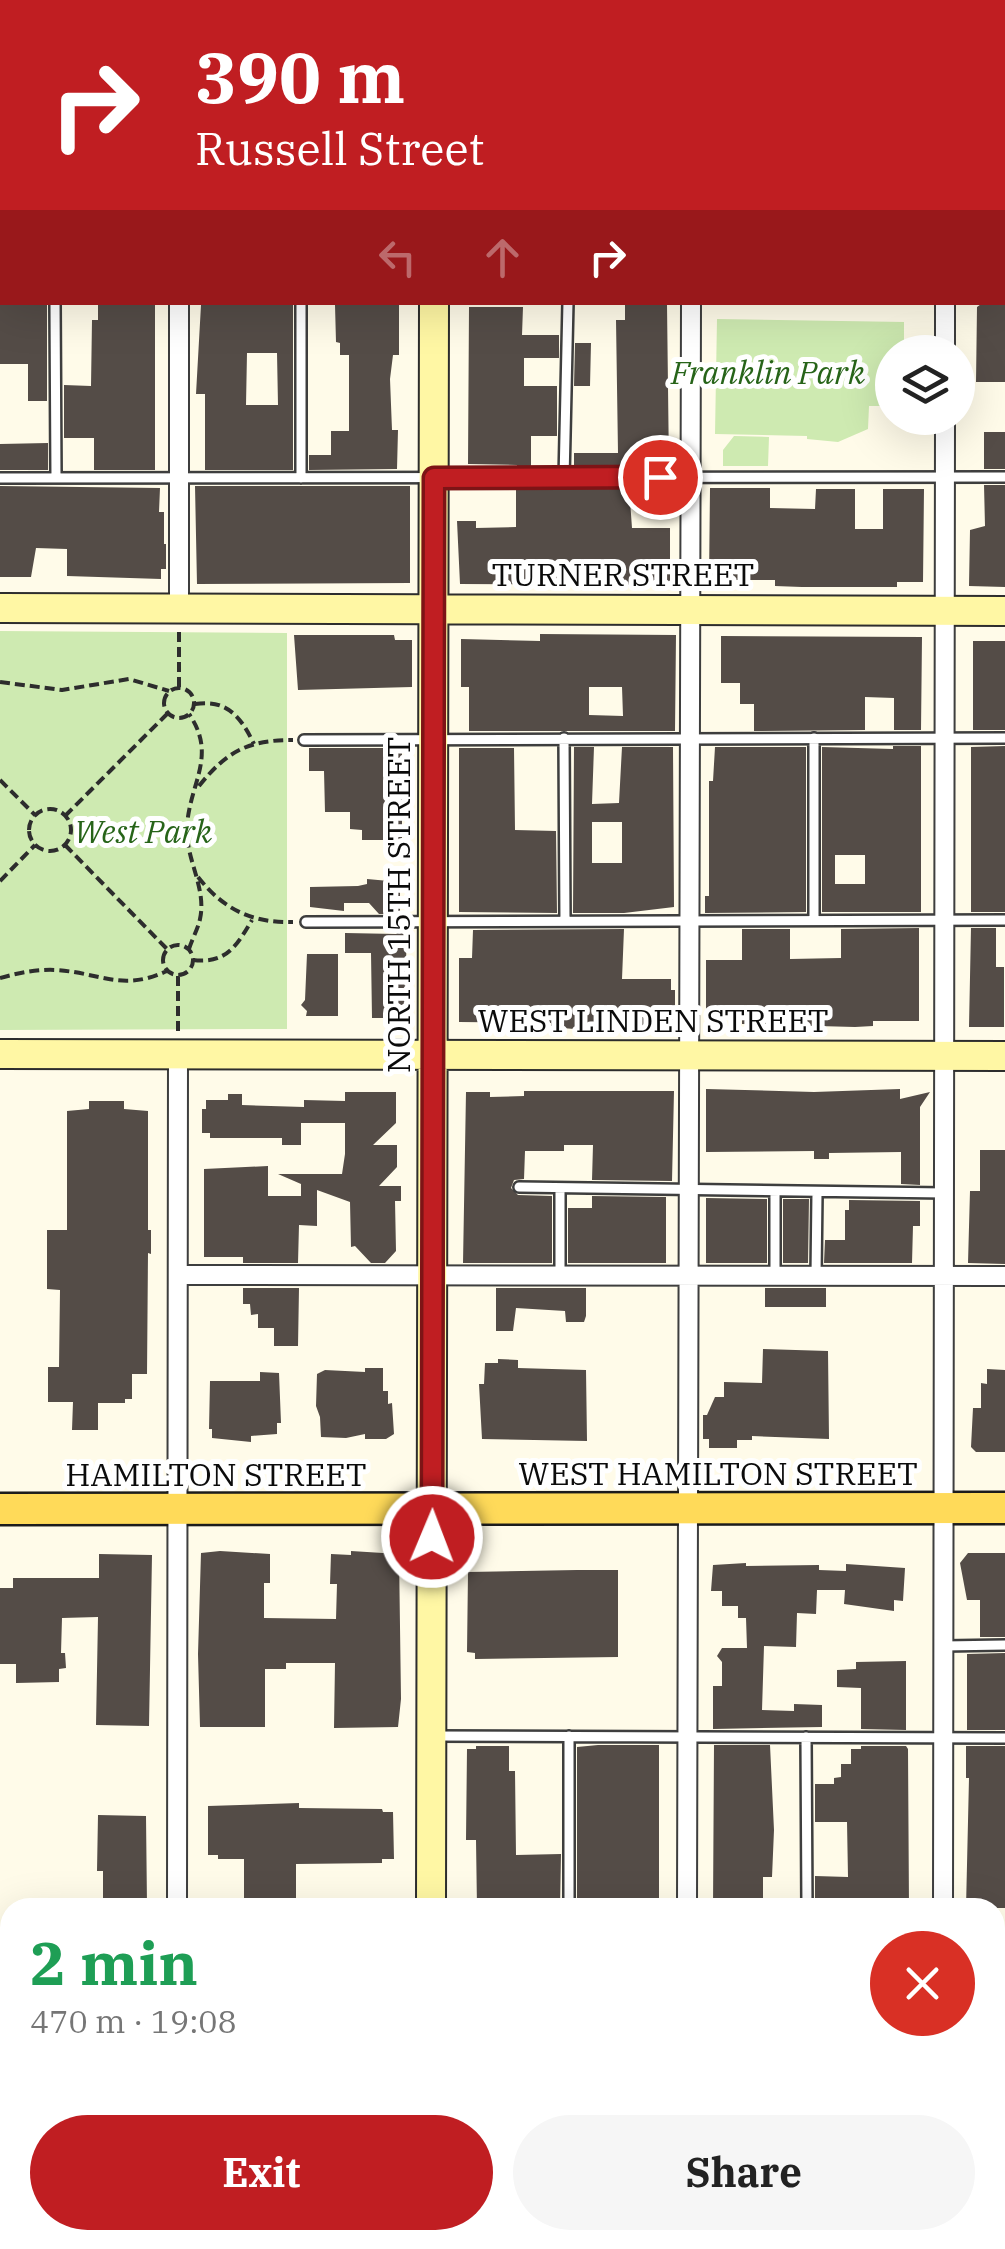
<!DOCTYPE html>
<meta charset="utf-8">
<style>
:root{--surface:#fff;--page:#f6f6f6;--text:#222;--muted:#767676;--accent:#c01e22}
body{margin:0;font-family:"IBM Plex Serif",serif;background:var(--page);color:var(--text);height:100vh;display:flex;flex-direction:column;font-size:38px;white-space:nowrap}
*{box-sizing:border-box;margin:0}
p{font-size:32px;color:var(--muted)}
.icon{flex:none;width:55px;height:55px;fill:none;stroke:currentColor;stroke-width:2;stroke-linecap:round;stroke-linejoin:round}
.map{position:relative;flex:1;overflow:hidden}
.drawer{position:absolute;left:0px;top:1898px;width:1005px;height:352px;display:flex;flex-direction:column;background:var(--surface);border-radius:30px 30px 0 0;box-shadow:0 10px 40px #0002}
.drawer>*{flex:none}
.guide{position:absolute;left:0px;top:0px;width:1005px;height:305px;box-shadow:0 10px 40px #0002;background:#c01e22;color:#fff;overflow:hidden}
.controls{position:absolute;left:875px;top:335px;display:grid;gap:20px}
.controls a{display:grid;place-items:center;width:100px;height:100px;border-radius:50%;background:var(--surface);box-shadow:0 10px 40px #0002;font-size:50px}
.pin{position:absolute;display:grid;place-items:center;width:85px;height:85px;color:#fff;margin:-42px;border:5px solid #fff;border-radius:50%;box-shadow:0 2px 10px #0007}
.me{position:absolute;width:110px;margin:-55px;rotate:1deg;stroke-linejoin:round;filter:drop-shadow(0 0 8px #0008)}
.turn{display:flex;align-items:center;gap:35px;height:210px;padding:0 30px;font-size:45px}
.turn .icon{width:130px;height:130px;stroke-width:2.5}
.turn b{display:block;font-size:70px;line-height:85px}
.lanes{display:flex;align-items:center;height:95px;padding:0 30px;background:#0003;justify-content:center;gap:50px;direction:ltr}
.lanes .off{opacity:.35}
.round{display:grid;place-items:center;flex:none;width:105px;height:105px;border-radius:52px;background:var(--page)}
.overview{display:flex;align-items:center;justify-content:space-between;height:170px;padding:0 30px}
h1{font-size:60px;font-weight:800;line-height:75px;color:#1e9e55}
.cta{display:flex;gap:20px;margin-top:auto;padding:20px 30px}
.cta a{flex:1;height:115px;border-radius:60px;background:var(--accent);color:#fff;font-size:40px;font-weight:800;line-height:115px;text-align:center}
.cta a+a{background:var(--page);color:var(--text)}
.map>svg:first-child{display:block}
</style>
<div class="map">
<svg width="1005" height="2249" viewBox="0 0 1005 2249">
<rect width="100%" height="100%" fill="#fffbe9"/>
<path fill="#ceeab1" d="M717,319L904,322V352H892V406H869L868,429L838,442L807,439V436L715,434Z
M734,436L769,437L768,466H723V450Z
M0,631L287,633V1029L0,1030Z"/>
<path fill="#544c47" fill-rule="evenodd" d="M0,302H47V401H28V364H0Z
M98,302H155V470H94V438H64V385L91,386L92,320H98Z
M984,302L1005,305V382H976L977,307Z
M638,303L667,305L669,469H574V453H618L616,320H625V305Z
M201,305H293V470H205V394H196ZM247,353H277L278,405H246Z
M335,305H399V355H393L390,379L392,430H398L397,469L309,470V455H331V431H349V355H340V343L336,342Z
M469,307H523L522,335H559V358H524V386H557V436H531V469H517V465L468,464Z
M575,343H591L590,386H574Z
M984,432H1005V469H984Z
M48,443V470H0V444Z
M984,485H1005V587L969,586L970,530L985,526Z
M0,486L160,488L159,512H164V544H166V569H161V579L67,576V549L36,548L31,577H0Z
M195,486H410V583L197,584Z
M516,486H629L632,528H670V585L460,584L457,521H476V528L516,527Z
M710,488H770V508L815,509L816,489H855V529H883V489H924L923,582H897V587H802L775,586V580H709Z
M540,634L676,635L675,731H469V687H461V639L540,641ZM589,687H622L623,716L589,715Z
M294,635H394L395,640H412V687L298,690Z
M721,636L922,637L921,730H894V698L865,697V730L754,731V704H740V683H721Z
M973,641H1005V730H973Z
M893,746H921V912H822V747L893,749ZM835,855H865V884H835Z
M1005,746V912H971V747Z
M574,747H594L592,804L619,803L622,747H673L674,907L624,913H573ZM592,822H622V863H592Z
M715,747H806V912L705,913V896H709V781H713Z
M309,748H402V840H362V830L350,829V812H325L324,771H309Z
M459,748H514L515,830L556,831L557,913L459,912Z
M367,879L400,882V914H379L369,903H344V911L310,907V887L358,886L367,884Z
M919,928V1021H873V1026L855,1027L742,1024V1014L706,1013V960H742V929H790V959L841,958V929Z
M971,928H996V967H1004V1027H969Z
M624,929L622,979H671V990H675V1029H574L551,1027V1023L459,1022V958H472L473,930Z
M394,930L406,934L407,1018H372L371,953H345V933L397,934Z
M307,954H338V1016H306L307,1011L301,1005L305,1000Z
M706,1089L814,1092L900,1089V1099L930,1092L920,1107V1185L901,1184V1152L829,1153V1159H814V1151L706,1152Z
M524,1091H674L672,1181L592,1180L593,1145H564V1151H525L524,1179L514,1180L511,1188L518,1195L552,1196V1263H463L466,1092H490V1097L524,1096Z
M345,1092H396V1123L373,1145H397V1167L379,1186H401V1201H395L396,1251L385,1263H371L355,1246L351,1247L350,1202L317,1190V1226L299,1225L298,1263H243V1257H204V1169L268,1166V1196H301V1184L278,1174H342L345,1154V1123H301V1145H282V1138H210V1133H202V1109H206V1100H228V1094H242V1105L304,1107V1100L345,1101Z
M89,1101H124V1109L148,1111V1230H151V1254L148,1253L147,1374H132V1399H125V1403H98V1430H72L73,1402H48V1367H59L60,1290L47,1289V1230H67V1111L89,1109Z
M980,1150H1005V1264L968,1263L970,1191H980Z
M592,1196L666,1197V1263H568V1208H592Z
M706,1198L767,1199V1263H706Z
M783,1199H809L808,1263H783Z
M849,1200L920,1201V1226H913L912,1263H824L825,1240H845V1210H849Z
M243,1288H299L298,1346H274V1328H258V1314L251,1315L250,1304H243Z
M496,1288H586V1316L584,1322H566L565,1311L516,1308L513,1331H496Z
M765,1288H826V1307H765Z
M763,1349L828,1351L829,1439L752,1436V1440H737V1448H709V1439H703V1415H707L715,1397H724V1382L762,1383Z
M498,1359L518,1360V1368L586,1370L587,1441L482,1439L479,1384H484L485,1363H498Z
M365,1368H383V1391H388V1404L392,1403L394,1434L386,1439H365V1434L346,1438L321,1437L320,1417L316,1406L317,1374L325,1370L365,1372Z
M987,1369L1005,1370V1452H976L971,1447L973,1408H981V1383L987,1384Z
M260,1372L279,1373L281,1423H277V1434L251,1436V1442L212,1438V1429H209L210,1381H260Z
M220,1551L270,1554V1583H264V1618L336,1619L337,1584H330L331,1554L351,1555V1551L399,1554L401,1699L398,1727L334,1728L335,1663H286V1669H265V1727H200L198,1654L201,1553Z
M968,1553H1005V1637H980V1600H967L960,1563Z
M99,1554L152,1555L149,1726L96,1725L98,1617L62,1618L61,1653H65L66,1668L59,1669V1682L16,1683V1664H0V1588H13V1578H99Z
M746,1563V1566L819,1565V1570L846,1571V1564L905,1568L903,1601L894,1600V1611L844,1604L845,1590H817L816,1614L797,1613L796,1647L764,1646L762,1710L794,1711V1704L822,1705V1727L713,1729V1686H722V1662L717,1656L722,1648H747L746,1618H738V1606H722V1591H711L713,1565Z
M577,1570H618V1657L475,1659V1653L467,1652L468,1572Z
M1005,1653V1730H967V1654Z
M906,1661V1730L861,1729V1688L837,1687V1670L856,1669V1662Z
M598,1745H659V1908H630V1902L593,1903V1907H577V1747Z
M714,1745H770L774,1830L772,1877H763V1903H748V1908H713Z
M476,1746H509V1771H515L516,1855L561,1854L560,1908H477L476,1840H466L467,1749H476Z
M861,1746H906L908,1749L909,1908L815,1907V1876L848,1877L847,1822H815V1784H834V1778L841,1777V1764H851V1749H861Z
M966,1746H1005V1908H966L969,1778H966Z
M299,1803V1808L382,1809L383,1812H393L394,1859H382V1863L296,1864V1898H244V1859H218V1855H208V1806Z
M98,1815L146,1816L147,1906L103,1908V1871H97Z"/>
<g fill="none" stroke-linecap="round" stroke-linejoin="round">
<defs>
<path id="lane" d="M57,0V2
M567,0V2
M814,0V2
M301,2V0
M0,30H2
M1002,31H1005
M0,294H2
M1002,297H1005
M55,302L56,478
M0,478L1005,477
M301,478V302
M564,479L568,302
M564,738L565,920
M814,738V920
M304,740L1005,738
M306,922L1005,920
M519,1187L945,1193
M775,1193V1275
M560,1275V1188
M816,1276L817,1193
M944,1646L1005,1645
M434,1736L1005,1738
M806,1737L807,1908
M569,1908V1736
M0,2101H10
M995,2120H1005
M51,2240V2249
M817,2240V2249"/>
<path id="street" d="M692,0V2
M945,0V2
M179,2V0
M0,163H2
M1002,165H1005
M179,302V608
M945,352V302
M179,1275L1005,1276
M177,1908L178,1054
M687,1908L691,302
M943,1908L945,418
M174,2249V2240
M686,2249V2240
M942,2249V2240"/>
<path id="secondary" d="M435,2V0
M0,608L1005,611
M0,1054L1005,1056
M431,1908L434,302
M0,1960H10
M995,1961H1005
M430,2240V2249"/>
<path id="primary" d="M0,1509L1005,1508"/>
</defs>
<use href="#lane" stroke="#3e3e3e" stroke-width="14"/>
<use href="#street" stroke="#3e3e3e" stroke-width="22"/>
<use href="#secondary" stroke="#2d2d2d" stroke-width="32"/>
<use href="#primary" stroke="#1c1c1c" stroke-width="35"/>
<path stroke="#2d2d2d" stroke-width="4" stroke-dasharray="10 5" stroke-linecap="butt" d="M0,682L62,690L129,679L169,691
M179,687V632
M164 703a15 15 0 1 1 30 0a15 15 0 1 1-30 0Z
M195,704C227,699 241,717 254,744
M0,780L35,815
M199,786C227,751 248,740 293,740
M29 830a21 21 0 1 1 42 0a21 21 0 1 1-42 0Z
M65,816L168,713
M65,845L167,949
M198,877C224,910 252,923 293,922
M0,881L35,845
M163 960a15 15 0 1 1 30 0a15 15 0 1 1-30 0Z
M189,949C192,939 198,929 200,919C207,888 185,858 187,827C189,784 218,756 189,714
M193,960C227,964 237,945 252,920
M0,978C18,973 37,969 56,970C102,973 121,992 167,971
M178,1031V975"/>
<use href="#lane" stroke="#fff" stroke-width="9"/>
<use href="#street" stroke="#fff" stroke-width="18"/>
<use href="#secondary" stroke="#fff7a4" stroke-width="28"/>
<use href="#primary" stroke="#ffda59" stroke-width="30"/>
</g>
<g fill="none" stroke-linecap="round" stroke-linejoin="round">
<defs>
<path id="route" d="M432,1537L434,478L660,477"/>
</defs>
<use href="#route" stroke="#7d1416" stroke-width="25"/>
<use href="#route" stroke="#c01e22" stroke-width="18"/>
</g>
<g text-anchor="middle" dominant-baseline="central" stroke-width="10" stroke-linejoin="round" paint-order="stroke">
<g font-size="32" font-style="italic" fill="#276419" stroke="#fff">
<text x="768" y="372">Franklin Park</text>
<text x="143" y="831">West Park</text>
</g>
<g font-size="32" fill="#0b0b0b" stroke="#fff">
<text x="623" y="574">TURNER STREET</text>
<text transform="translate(398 905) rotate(-90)">NORTH 15TH STREET</text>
<text x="653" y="1020">WEST LINDEN STREET</text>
<text x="718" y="1473">WEST HAMILTON STREET</text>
<text x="216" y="1474">HAMILTON STREET</text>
</g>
</g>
</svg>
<div class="controls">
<a><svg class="icon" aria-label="layers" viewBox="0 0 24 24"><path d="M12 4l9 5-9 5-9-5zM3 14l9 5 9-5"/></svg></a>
</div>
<div class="pin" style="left:660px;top:477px;background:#d93025"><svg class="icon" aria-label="arrive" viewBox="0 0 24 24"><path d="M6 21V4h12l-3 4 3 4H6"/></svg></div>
<svg class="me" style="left:432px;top:1537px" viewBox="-20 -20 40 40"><circle r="17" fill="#c01e22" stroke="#fff" stroke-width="3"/><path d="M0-11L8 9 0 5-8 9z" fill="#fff"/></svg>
<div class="guide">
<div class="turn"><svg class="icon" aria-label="right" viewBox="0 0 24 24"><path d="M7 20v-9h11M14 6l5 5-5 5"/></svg><div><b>390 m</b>Russell Street</div></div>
<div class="lanes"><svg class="icon off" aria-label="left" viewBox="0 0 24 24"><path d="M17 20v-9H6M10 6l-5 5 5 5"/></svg><svg class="icon off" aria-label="ahead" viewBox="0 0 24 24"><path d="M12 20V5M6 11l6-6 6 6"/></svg><svg class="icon" aria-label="right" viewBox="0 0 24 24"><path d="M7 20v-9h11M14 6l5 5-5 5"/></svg></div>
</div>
<section class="drawer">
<div class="overview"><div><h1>2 min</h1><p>470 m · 19:08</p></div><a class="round" style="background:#d93025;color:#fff"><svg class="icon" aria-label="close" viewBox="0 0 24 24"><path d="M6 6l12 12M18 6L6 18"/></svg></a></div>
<div class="cta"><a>Exit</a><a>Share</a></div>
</section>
</div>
